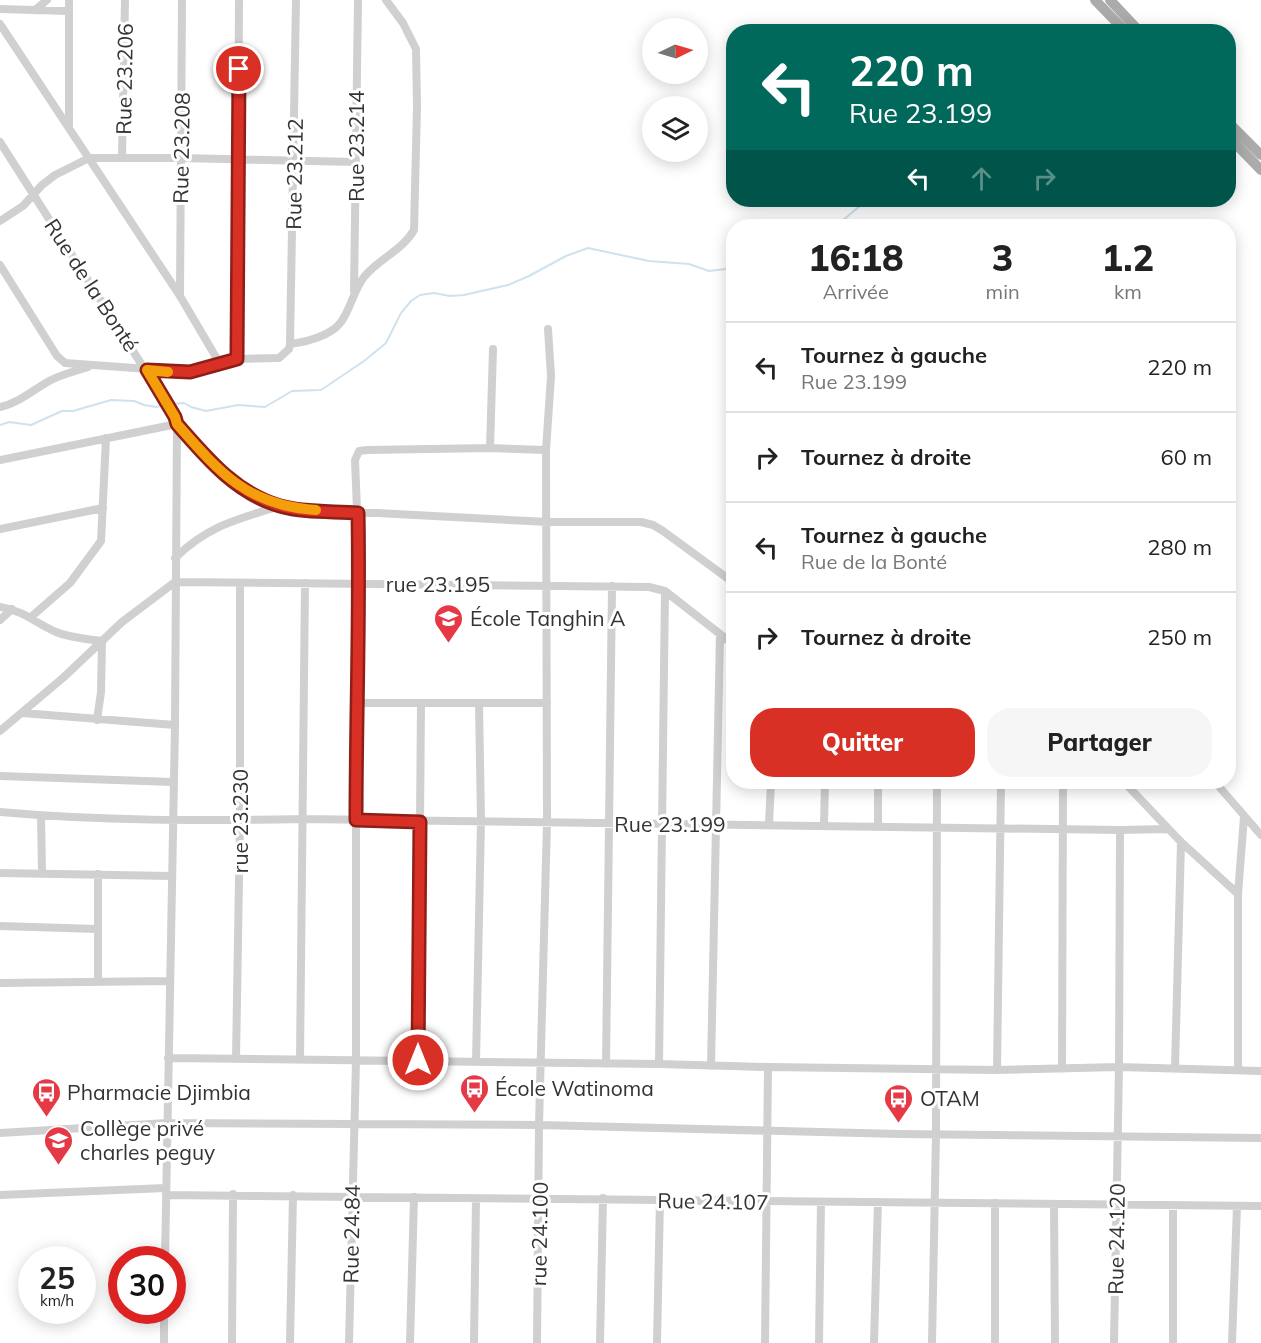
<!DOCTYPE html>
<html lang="fr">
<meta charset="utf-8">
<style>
:root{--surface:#fff;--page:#f6f6f6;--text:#222;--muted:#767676;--line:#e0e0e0;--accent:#d93025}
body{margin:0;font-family:Mulish,sans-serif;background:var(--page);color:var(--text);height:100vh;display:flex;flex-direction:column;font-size:22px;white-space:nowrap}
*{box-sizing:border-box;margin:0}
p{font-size:20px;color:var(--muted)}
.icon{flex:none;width:33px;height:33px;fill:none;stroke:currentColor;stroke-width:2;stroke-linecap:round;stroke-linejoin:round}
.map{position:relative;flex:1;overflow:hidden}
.sheet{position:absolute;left:726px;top:219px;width:510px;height:570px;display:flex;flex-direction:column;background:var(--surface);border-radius:24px;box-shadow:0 3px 15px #0003}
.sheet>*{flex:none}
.top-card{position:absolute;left:726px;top:24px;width:510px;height:183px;border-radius:24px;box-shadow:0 3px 15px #0003;background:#00695c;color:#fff;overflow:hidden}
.needle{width:39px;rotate:85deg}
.tools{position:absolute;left:642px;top:18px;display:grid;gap:12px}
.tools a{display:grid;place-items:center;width:66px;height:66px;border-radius:50%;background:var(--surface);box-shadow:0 3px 15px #0003;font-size:30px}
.speed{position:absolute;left:18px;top:1246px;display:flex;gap:12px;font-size:30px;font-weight:700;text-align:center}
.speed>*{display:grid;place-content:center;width:78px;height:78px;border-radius:50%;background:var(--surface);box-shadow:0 3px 15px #0003;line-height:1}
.speed small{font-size:15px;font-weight:400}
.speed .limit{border:9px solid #d22;background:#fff;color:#111}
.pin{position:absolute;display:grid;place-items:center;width:51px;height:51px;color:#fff;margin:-26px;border:3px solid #fff;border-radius:50%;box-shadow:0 2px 6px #0007}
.me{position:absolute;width:66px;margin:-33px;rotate:0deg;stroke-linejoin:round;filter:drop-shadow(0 0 4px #0008)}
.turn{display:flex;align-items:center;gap:21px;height:126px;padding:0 24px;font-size:27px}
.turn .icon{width:78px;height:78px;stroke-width:2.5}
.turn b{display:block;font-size:42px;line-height:51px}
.lanes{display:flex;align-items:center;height:57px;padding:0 24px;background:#0003;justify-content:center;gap:30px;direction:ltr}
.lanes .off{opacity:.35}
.eta{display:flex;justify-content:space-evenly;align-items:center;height:102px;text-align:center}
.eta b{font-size:36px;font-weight:800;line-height:42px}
.cta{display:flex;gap:12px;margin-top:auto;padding:12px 24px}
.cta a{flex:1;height:69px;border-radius:24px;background:var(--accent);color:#fff;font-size:24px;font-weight:800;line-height:69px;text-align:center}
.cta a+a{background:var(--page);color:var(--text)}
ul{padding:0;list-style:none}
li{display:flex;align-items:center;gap:18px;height:90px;padding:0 24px;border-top:2px solid var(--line)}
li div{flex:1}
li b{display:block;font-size:22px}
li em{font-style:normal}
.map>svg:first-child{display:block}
</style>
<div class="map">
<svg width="1261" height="1343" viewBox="0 0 1261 1343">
<rect width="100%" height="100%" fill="#fff"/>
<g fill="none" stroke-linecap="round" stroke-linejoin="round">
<path stroke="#cfe2ee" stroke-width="2" d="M836,226L867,200
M171,404L184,403L191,407L206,411L238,405L265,407L292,391L321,390L364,361L386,343L401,313L411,301L420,295L434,293L450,296L464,295L508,285L529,276L566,256L588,248L649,261L689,264L709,271L734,268
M0,425L9,422L31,425L62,411H73L111,400L134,401L144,405L156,407L165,405"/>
<path stroke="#d0d0d0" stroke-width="8" d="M69,0V126
M0,9L69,11
M35,10L47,0
M0,24L180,296L220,364
M0,142L175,417L177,424C214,465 243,500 301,509L548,522H641L653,525L663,531L734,583
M122,158L125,0
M0,221L23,206L42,185L55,175L89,158H180L356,162
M0,265L57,356L65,363L190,372L237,359L279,358L289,349L290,344L296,0
M354,291L358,0
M180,296L182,0
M290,344C304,342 323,337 334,329C349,318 352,292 364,277C378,259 402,251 414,230L417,106L416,49L403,23L386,0
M237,359L239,0
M0,407C19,403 34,389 51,380C63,374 76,371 88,367
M490,448L493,349
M0,460L177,424
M0,529L103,508
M175,558C208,526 237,519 280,506
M0,607C25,611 35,623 56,632C70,638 87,639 102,641L101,692L97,720
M31,617L70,583L101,541L106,438
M0,620L12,609
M356,703H547
M22,713L175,725
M0,731L64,677L122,622L175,582L649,587L665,591L734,645
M0,776L173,782
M1124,782L1181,842L1238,894
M1215,782L1261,835
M0,812C100,821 201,821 302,819L1120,830L1168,829
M41,816L42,873
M769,824L771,782
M824,825L825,782
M878,826V782
M0,873L171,876
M0,926L97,929
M98,982V874
M0,983L169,981
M168,1058L659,1064L768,1067L997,1070L1119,1067L1261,1071
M236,1059L240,820V583
M300,1059L305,583
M418,1060L421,703
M476,1061L481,821L479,704
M606,1064L612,586
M659,1064L665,591
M711,1066L720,634
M1175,1068L1181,842
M1062,1069L1063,782
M997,1070L1001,782
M1238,1070V894L1244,817
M0,1133L167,1123L354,1124L539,1125L899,1134L1261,1138
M0,1195L165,1188
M166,1195L1261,1206
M995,1203V1343
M1054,1204L1055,1343
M1173,1205V1343
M165,1260L175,725L177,424
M164,1343V1311
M232,1343L233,1194
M290,1343L293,1195
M349,1343L356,1061V703L360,584L355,460L359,451L367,450L490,448L546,450
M410,1343L414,1197
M474,1343L476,1199
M537,1343L539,1125L547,822L546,450L551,376L548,329
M600,1343L603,1198
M657,1343L660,1200
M765,1343L768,1067
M819,1343L821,1202
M874,1343L878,1202
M932,1343L936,1134L937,782
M1114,1343L1119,1067L1120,830
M1232,1343L1237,1206"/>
<path stroke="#ababab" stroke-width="10" d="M1095,0L1126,32
M1110,0L1140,32
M1228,122L1261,155
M1228,136L1261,170"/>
</g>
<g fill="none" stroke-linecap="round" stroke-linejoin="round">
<defs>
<path id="route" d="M239,69L237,359L190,372L147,370L175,417L177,424C206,457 235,493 280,506C304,513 333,511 358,513C360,615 356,718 356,820L420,822L418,1060"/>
</defs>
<use href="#route" stroke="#8d1f18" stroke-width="15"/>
<use href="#route" stroke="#d93025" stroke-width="10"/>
<path stroke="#f59e0b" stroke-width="10" d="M168,372L147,370L175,417L177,424C219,472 248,506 316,510"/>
</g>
<defs>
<symbol id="school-pin" viewBox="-11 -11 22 30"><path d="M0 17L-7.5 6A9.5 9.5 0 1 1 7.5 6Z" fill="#e63946" stroke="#fff"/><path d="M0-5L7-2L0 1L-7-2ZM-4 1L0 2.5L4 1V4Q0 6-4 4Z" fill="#fff"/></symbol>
<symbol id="bus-pin" viewBox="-11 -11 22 30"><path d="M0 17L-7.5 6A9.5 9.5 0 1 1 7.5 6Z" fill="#e63946" stroke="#fff"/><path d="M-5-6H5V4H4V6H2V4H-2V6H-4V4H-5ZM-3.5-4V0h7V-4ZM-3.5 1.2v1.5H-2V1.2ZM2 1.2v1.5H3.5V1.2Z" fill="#fff"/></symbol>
</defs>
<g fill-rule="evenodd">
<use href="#school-pin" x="432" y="602" width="33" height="45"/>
<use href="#bus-pin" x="458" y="1072" width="33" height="45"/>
<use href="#bus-pin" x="30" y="1076" width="33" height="45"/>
<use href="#bus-pin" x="882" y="1082" width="33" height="45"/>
<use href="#school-pin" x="42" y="1124" width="33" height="45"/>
</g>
<g text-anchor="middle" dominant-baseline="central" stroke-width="6" stroke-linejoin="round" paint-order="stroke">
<g font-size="21" fill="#333" stroke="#fff">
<text transform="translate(124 79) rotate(-89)">Rue 23.206</text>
<text transform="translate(356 146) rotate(-90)">Rue 23.214</text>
<text transform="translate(181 148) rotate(-89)">Rue 23.208</text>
<text transform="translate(294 174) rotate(-89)">Rue 23.212</text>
<text transform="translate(92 285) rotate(57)">Rue de la Bonté</text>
<text x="438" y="584">rue 23.195</text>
<text transform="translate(240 821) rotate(-90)">rue 23.230</text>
<text x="670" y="824">Rue 23.199</text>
<text transform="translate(713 1201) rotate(1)">Rue 24.107</text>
<text transform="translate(351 1234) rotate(-89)">Rue 24.84</text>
<text transform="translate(539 1234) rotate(-89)">rue 24.100</text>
<text transform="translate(1116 1239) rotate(-89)">Rue 24.120</text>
</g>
<g font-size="21" fill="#333" stroke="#fff" text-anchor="start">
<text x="470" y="618">École Tanghin A</text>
<text x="495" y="1088">École Watinoma</text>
<text x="67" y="1092">Pharmacie Djimbia</text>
<text x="920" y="1098">OTAM</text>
<text x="80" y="1128">Collège privé<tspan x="80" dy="24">charles peguy</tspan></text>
</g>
</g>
</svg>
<div class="tools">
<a><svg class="needle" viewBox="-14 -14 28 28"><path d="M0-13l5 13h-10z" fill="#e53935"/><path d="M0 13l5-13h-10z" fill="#767676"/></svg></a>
<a><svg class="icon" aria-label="layers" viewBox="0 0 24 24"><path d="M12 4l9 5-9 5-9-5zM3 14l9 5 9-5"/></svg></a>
</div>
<div class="speed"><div>25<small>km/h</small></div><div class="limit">30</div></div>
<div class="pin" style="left:239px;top:69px;background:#d93025"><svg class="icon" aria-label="arrive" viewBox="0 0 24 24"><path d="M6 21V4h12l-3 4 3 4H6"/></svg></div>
<svg class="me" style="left:418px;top:1060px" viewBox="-20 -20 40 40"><circle r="17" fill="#d93025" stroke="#fff" stroke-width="3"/><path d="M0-11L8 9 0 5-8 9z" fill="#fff"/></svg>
<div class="top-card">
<div class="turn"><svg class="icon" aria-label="left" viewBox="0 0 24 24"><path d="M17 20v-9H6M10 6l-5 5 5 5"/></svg><div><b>220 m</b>Rue 23.199</div></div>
<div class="lanes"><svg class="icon" aria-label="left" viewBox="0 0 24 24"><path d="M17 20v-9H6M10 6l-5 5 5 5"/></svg><svg class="icon off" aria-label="ahead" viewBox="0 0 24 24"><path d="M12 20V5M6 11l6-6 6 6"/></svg><svg class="icon off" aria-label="right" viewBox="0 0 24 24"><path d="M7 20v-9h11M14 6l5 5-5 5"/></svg></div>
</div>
<section class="sheet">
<div class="eta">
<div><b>16:18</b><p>Arrivée</p></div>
<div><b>3</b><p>min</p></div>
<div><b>1.2</b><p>km</p></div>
</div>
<ul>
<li><svg class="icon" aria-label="left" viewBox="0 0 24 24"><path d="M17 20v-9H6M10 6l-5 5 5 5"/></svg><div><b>Tournez à gauche</b><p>Rue 23.199</p></div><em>220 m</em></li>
<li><svg class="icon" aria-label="right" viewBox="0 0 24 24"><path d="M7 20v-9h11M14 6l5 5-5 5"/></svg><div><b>Tournez à droite</b></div><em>60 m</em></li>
<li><svg class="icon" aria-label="left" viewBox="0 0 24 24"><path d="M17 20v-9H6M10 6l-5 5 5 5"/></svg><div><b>Tournez à gauche</b><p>Rue de la Bonté</p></div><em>280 m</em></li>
<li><svg class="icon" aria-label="right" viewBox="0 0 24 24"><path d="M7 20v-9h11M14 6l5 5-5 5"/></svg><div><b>Tournez à droite</b></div><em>250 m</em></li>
</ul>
<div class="cta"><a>Quitter</a><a>Partager</a></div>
</section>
</div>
